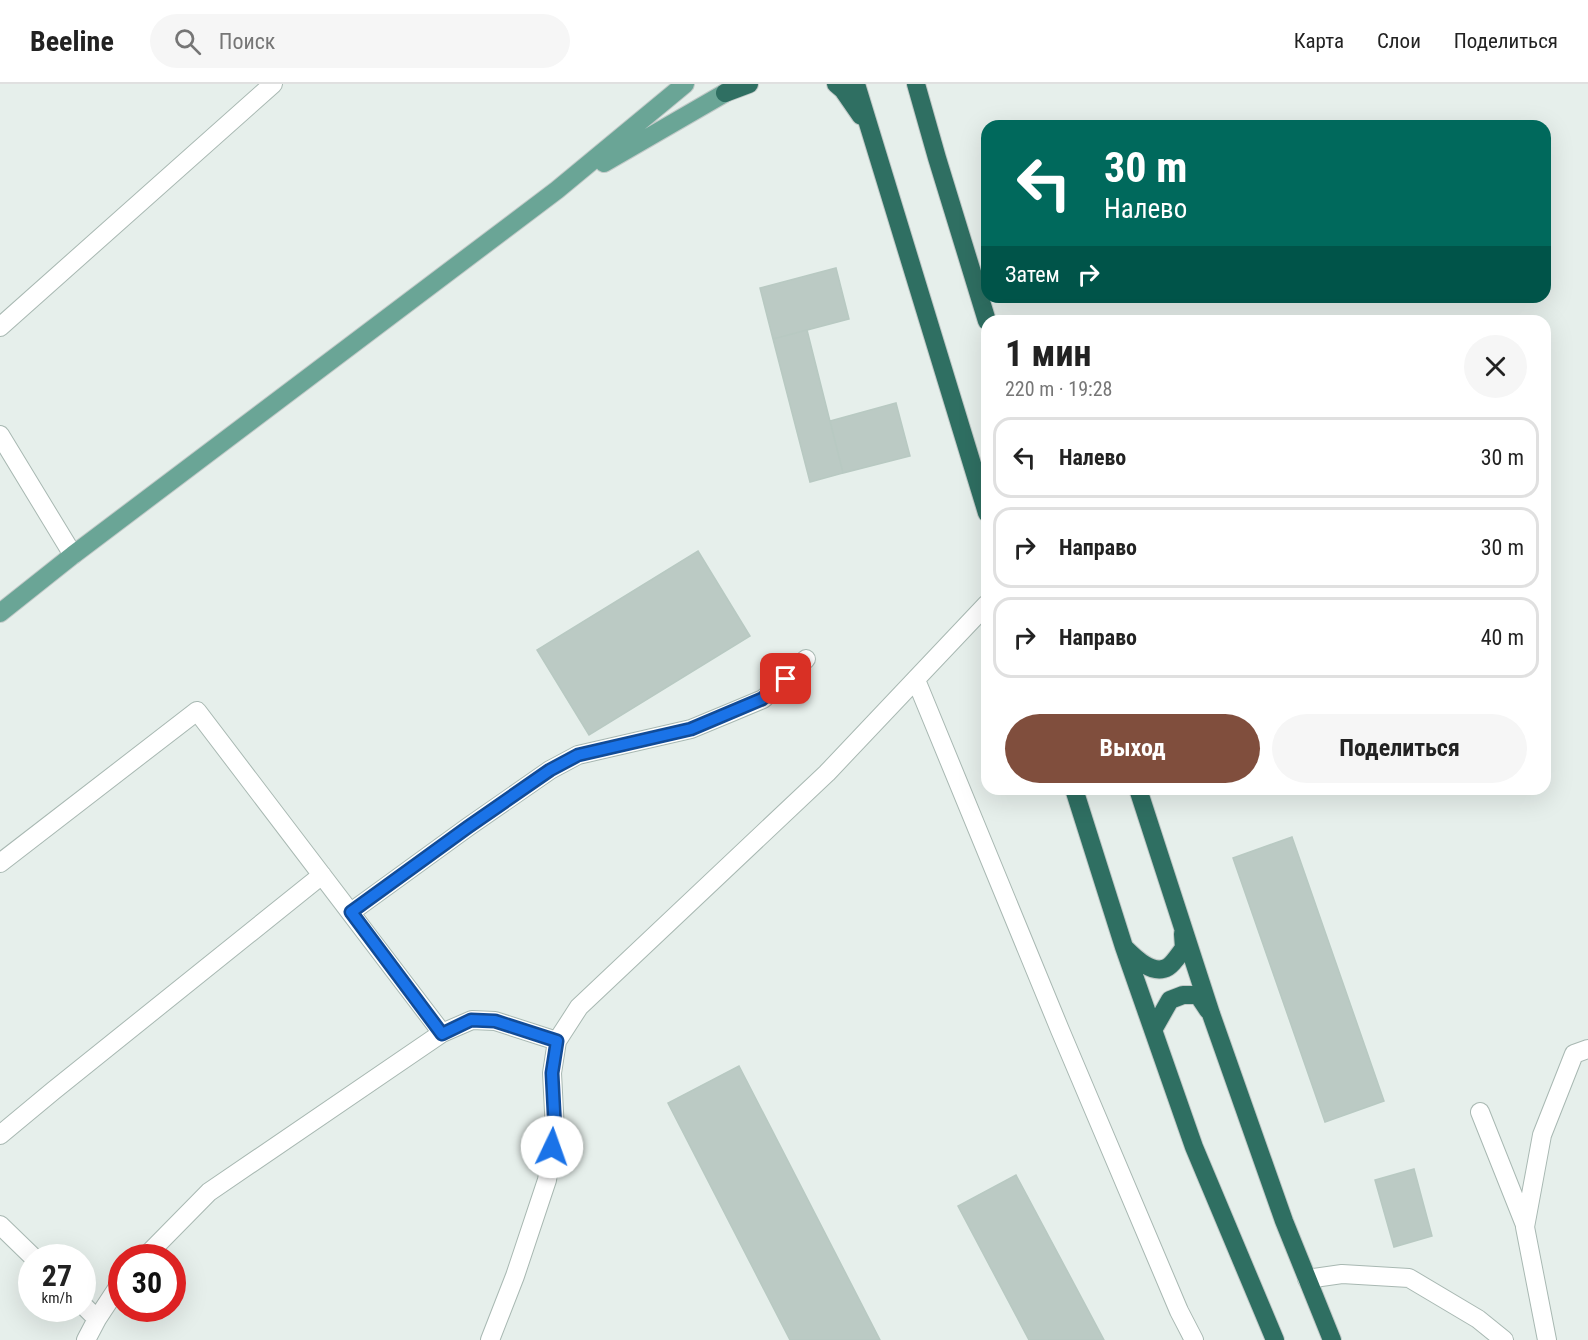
<!DOCTYPE html>
<html lang="ru">
<meta charset="utf-8">
<style>
:root{--surface:#fff;--page:#f6f6f6;--text:#222;--muted:#767676;--line:#e0e0e0;--accent:#804e3d}
body{margin:0;font-family:"Roboto Condensed",sans-serif;background:var(--page);color:var(--text);height:100vh;display:flex;flex-direction:column;font-size:22px;white-space:nowrap}
*{box-sizing:border-box;margin:0}
p{font-size:20px;color:var(--muted)}
.icon{flex:none;width:33px;height:33px;fill:none;stroke:currentColor;stroke-width:2;stroke-linecap:round;stroke-linejoin:round}
.map{position:relative;flex:1;overflow:hidden}
.sheet{position:absolute;left:981px;top:231px;width:570px;height:480px;display:flex;flex-direction:column;background:var(--surface);border-radius:18px;box-shadow:0 6px 24px #0002}
.sheet>*{flex:none}
.guide{position:absolute;left:981px;top:36px;width:570px;height:183px;border-radius:18px;box-shadow:0 6px 24px #0002;background:#00695c;color:#fff;overflow:hidden}
.speed{position:absolute;left:18px;top:1160px;display:flex;gap:12px;font-size:30px;font-weight:700;text-align:center}
.speed>*{display:grid;place-content:center;width:78px;height:78px;border-radius:50%;background:var(--surface);box-shadow:0 6px 24px #0002;line-height:1}
.speed small{font-size:15px;font-weight:400}
.speed .limit{border:9px solid #d22;background:#fff;color:#111}
.pin{position:absolute;display:grid;place-items:center;width:51px;height:51px;color:#fff;margin:-26px;border-radius:12px;box-shadow:0 3px 9px #0006}
.me{position:absolute;width:66px;margin:-33px;rotate:3deg;stroke-linejoin:round;filter:drop-shadow(0 0 4px #0008)}
.turn{display:flex;align-items:center;gap:21px;height:126px;padding:0 24px;font-size:27px}
.turn .icon{width:78px;height:78px;stroke-width:2.5}
.turn b{display:block;font-size:42px;line-height:51px}
.then{display:flex;align-items:center;height:57px;padding:0 24px;background:#0003;gap:12px;font-size:22px}
.round{display:grid;place-items:center;flex:none;width:63px;height:63px;border-radius:32px;background:var(--page)}
.head{display:flex;align-items:center;justify-content:space-between;height:102px;padding:0 24px}
h1{font-size:36px;font-weight:700;line-height:45px}
.button{display:flex;gap:12px;margin-top:auto;padding:12px 24px}
.button a{flex:1;height:69px;border-radius:36px;background:var(--accent);color:#fff;font-size:24px;font-weight:700;line-height:69px;text-align:center}
.button a+a{background:var(--page);color:var(--text)}
ul{padding:0;list-style:none}
li{display:flex;align-items:center;gap:18px;height:81px;margin:0 12px 9px;padding:0 12px;border:3px solid var(--line);border-radius:18px}
li div{flex:1}
li b{display:block;font-size:22px}
li em{font-style:normal}
header{display:flex;align-items:center;gap:36px;box-sizing:border-box;height:84px;padding:0 30px;background:var(--surface);border-bottom:2px solid var(--line)}
header strong{font-size:28px}
nav{display:flex;gap:33px;margin-inline-start:auto;font-size:21px}
.search{width:420px;height:54px;background:var(--page);display:flex;align-items:center;gap:15px;box-sizing:border-box;padding:0 21px;border-radius:33px;color:var(--muted);font-size:22px}
.map>svg:first-child{display:block}
</style>
<header>
<strong>Beeline</strong>
<div class="search"><svg class="icon" aria-label="search" viewBox="0 0 24 24"><circle cx="10" cy="10" r="6"/><path d="M15 15l6 6"/></svg>Поиск</div>
<nav><a>Карта</a><a>Слои</a><a>Поделиться</a></nav>
</header>
<div class="map">
<svg width="1588" height="1256" viewBox="0 0 1588 1256">
<rect width="100%" height="100%" fill="#e6efeb"/>
<path fill="#bbcac4" stroke="#b8c9c2" stroke-width="1.5" d="M836,184L849,235L773,255L760,204Z
M807,246L843,389L810,398L773,255Z
M896,319L910,372L843,389L830,337Z
M698,467L750,552L589,651L537,566Z
M1292,753L1384,1017L1325,1038L1233,774Z
M739,982L880,1256H790L668,1019Z
M1414,1085L1432,1152L1394,1163L1375,1096Z
M1016,1091L1104,1256H1029L958,1122Z"/>
<g fill="none" stroke-linecap="round" stroke-linejoin="round">
<defs>
<path id="minor" d="M0,243L273,0
M0,351L73,471
M916,596L1060,946L1179,1227L1194,1256
M0,779L197,627L442,949
M351,828L468,743L550,686L578,671L691,645L732,628L763,615L786,595L806,575
M1480,1028L1525,1141
M0,1051L53,1007L322,791
M0,1141L33,1173
M145,1173L209,1108L442,949L472,936L495,937L557,957
M1307,1195L1342,1190L1409,1194L1478,1235L1504,1256
M82,1220L97,1235
M86,1256L97,1235L122,1197
M490,1256L515,1192L547,1096L555,1047L552,989L557,957L579,923L827,689L987,520
M1547,1256L1525,1143L1542,1051L1574,970L1588,965"/>
<path id="major" d="M604,79L725,9L737,0
M0,529L73,471L557,106L685,0"/>
<path id="highway" d="M836,0L843,6L861,32
M856,0L987,429
M916,0L937,74L987,237
M725,9L749,0
M1074,705L1124,863L1194,1063L1275,1256
M1138,705L1211,930L1284,1137L1332,1256
M1125,864C1135,874 1153,892 1168,883C1174,879 1180,869 1184,864L1183,850
M1153,946L1170,916L1183,911H1198L1208,926"/>
</defs>
<use href="#minor" stroke="#a8b8b2" stroke-width="20"/>
<use href="#major" stroke="#c2cac8" stroke-width="20"/>
<use href="#highway" stroke="#c2cac8" stroke-width="20"/>
<use href="#minor" stroke="#fff" stroke-width="18"/>
<use href="#major" stroke="#6aa596" stroke-width="18"/>
<use href="#highway" stroke="#2f6f62" stroke-width="18"/>
</g>
<g fill="none" stroke-linecap="round" stroke-linejoin="round">
<defs>
<path id="route" d="M552,1063L555,1047L552,989L557,957L495,937L471,936L442,950L351,828L468,743L550,686L578,671L691,645L762,615L786,595"/>
</defs>
<use href="#route" stroke="#114b97" stroke-width="15"/>
<use href="#route" stroke="#1a73e8" stroke-width="10"/>
</g>
</svg>
<div class="speed"><div>27<small>km/h</small></div><div class="limit">30</div></div>
<div class="pin" style="left:786px;top:595px;background:#d93025"><svg class="icon" aria-label="arrive" viewBox="0 0 24 24"><path d="M6 21V4h12l-3 4 3 4H6"/></svg></div>
<svg class="me" style="left:552px;top:1063px" viewBox="-20 -20 40 40"><circle r="19" fill="#fff"/><path d="M0-13L10 11 0 6-10 11z" fill="#1a73e8"/></svg>
<div class="guide">
<div class="turn"><svg class="icon" aria-label="left" viewBox="0 0 24 24"><path d="M17 20v-9H6M10 6l-5 5 5 5"/></svg><div><b>30 m</b>Налево</div></div>
<div class="then">Затем<svg class="icon" aria-label="right" viewBox="0 0 24 24"><path d="M7 20v-9h11M14 6l5 5-5 5"/></svg></div>
</div>
<section class="sheet">
<div class="head"><div><h1>1 мин</h1><p>220 m · 19:28</p></div><a class="round"><svg class="icon" aria-label="close" viewBox="0 0 24 24"><path d="M6 6l12 12M18 6L6 18"/></svg></a></div>
<ul>
<li><svg class="icon" aria-label="left" viewBox="0 0 24 24"><path d="M17 20v-9H6M10 6l-5 5 5 5"/></svg><div><b>Налево</b></div><em>30 m</em></li>
<li><svg class="icon" aria-label="right" viewBox="0 0 24 24"><path d="M7 20v-9h11M14 6l5 5-5 5"/></svg><div><b>Направо</b></div><em>30 m</em></li>
<li><svg class="icon" aria-label="right" viewBox="0 0 24 24"><path d="M7 20v-9h11M14 6l5 5-5 5"/></svg><div><b>Направо</b></div><em>40 m</em></li>
</ul>
<div class="button"><a>Выход</a><a>Поделиться</a></div>
</section>
</div>
